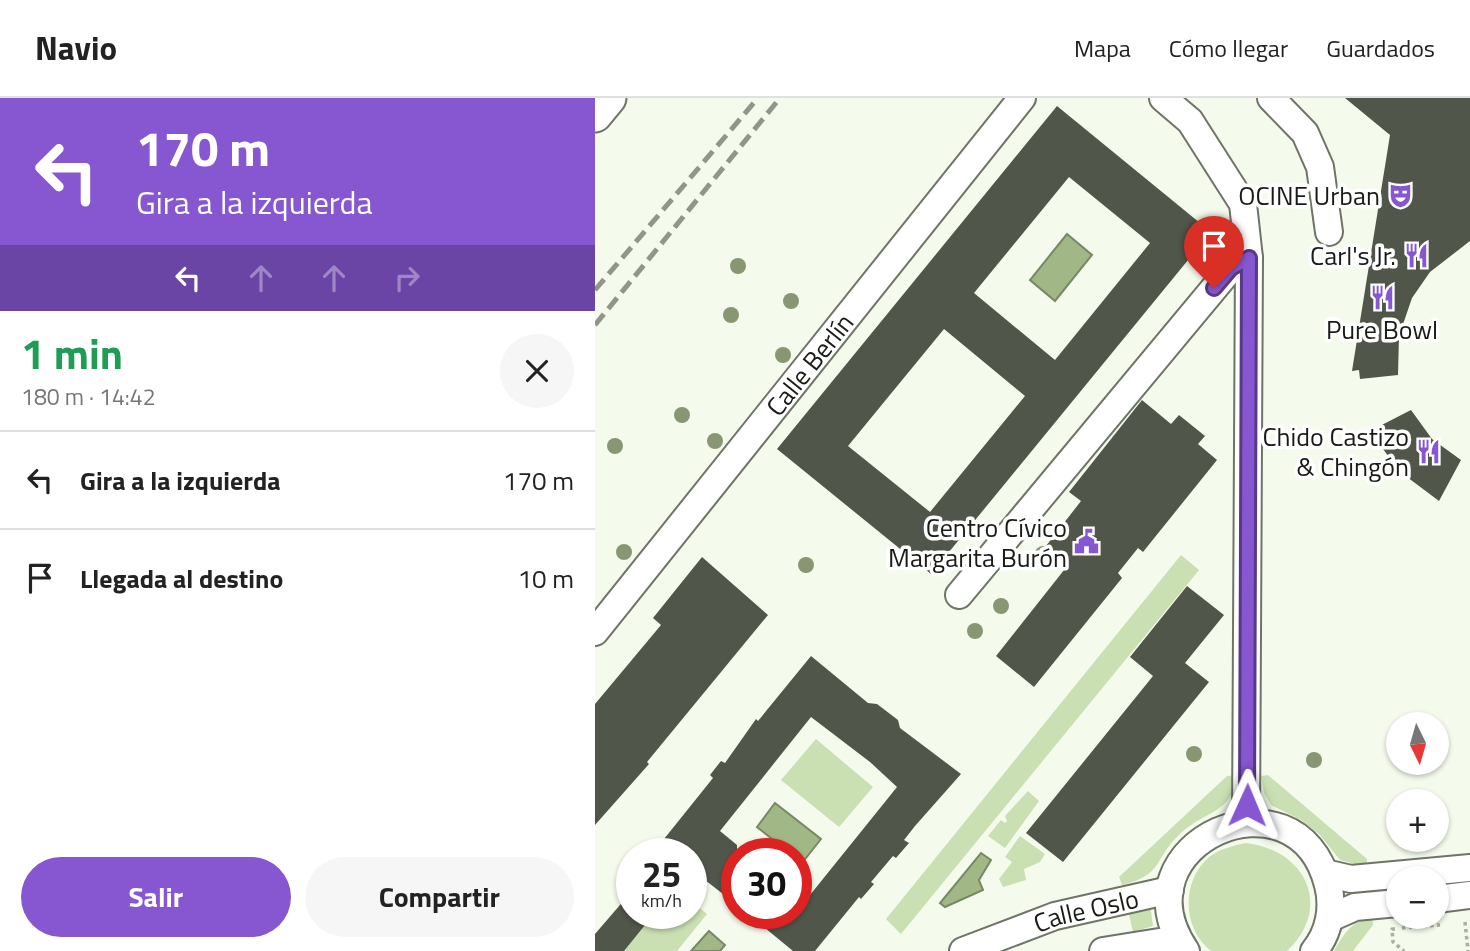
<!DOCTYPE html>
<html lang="es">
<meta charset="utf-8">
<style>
:root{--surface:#fff;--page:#f6f6f6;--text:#222;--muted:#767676;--line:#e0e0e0;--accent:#8657d0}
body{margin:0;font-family:"Titillium Web",sans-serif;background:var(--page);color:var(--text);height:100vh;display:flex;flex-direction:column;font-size:26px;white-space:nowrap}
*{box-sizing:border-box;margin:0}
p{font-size:23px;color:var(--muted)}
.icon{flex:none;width:38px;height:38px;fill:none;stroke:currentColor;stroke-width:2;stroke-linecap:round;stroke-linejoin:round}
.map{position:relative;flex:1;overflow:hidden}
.sheet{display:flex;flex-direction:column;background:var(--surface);width:595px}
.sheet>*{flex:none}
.top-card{background:#8657d0;color:#fff;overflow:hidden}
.needle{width:46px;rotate:175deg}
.buttons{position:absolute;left:791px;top:614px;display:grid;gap:14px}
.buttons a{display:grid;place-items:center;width:63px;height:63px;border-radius:50%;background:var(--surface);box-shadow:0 2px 5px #0004;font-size:35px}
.speed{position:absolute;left:21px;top:740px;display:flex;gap:14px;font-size:35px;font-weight:700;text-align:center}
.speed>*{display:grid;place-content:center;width:91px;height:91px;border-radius:50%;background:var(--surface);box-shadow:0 2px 5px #0004;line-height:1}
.speed small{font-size:18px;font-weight:400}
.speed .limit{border:10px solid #d22;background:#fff;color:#111}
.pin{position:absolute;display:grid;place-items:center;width:60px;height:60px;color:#fff;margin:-72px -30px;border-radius:50% 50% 50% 0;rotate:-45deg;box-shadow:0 0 7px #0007}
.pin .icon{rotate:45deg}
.me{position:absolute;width:77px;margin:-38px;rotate:1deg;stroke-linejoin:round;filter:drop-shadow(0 0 5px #0008)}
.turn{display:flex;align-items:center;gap:24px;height:147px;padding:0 21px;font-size:32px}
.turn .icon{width:91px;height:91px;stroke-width:2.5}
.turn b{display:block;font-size:49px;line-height:60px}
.lanes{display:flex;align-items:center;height:66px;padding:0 21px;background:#0003;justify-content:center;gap:35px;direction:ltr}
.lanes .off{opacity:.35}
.round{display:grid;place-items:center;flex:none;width:74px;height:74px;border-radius:37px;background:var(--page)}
.summary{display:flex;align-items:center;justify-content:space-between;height:119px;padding:0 21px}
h1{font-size:42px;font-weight:700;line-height:52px;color:#1e9e55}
.button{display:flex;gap:14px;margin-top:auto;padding:14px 21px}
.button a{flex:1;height:80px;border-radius:42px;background:var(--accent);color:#fff;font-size:28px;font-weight:700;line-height:80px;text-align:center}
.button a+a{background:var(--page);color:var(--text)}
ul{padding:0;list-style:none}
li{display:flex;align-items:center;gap:21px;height:98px;padding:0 21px;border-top:2px solid var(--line)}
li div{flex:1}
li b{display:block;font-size:26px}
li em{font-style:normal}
header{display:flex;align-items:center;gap:42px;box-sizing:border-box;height:98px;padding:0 35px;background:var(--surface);border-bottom:2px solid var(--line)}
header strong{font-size:33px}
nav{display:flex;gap:38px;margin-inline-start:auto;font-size:24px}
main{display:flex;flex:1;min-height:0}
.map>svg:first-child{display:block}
</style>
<header>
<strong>Navio</strong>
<nav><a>Mapa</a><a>Cómo llegar</a><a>Guardados</a></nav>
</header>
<main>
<section class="sheet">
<div class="top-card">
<div class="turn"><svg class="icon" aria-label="left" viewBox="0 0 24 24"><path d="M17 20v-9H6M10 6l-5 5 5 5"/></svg><div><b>170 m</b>Gira a la izquierda</div></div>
<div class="lanes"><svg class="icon" aria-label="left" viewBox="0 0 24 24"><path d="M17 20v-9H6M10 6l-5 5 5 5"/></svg><svg class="icon off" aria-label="ahead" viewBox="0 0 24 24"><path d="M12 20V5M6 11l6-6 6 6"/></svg><svg class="icon off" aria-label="ahead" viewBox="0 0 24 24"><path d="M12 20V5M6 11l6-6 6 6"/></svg><svg class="icon off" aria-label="right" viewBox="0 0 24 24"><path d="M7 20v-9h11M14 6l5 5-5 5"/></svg></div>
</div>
<div class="summary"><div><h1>1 min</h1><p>180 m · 14:42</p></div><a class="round"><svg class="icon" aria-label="close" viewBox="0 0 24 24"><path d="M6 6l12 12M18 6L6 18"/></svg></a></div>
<ul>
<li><svg class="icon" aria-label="left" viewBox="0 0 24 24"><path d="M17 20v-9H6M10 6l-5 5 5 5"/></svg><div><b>Gira a la izquierda</b></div><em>170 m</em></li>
<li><svg class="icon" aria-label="arrive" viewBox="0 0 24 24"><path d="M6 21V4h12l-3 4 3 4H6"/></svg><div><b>Llegada al destino</b></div><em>10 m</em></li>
</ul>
<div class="button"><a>Salir</a><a>Compartir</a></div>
</section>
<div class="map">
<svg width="875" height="853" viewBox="0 0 875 853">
<rect width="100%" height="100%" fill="#f4fbec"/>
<path fill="#cadfb2" d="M586,457L604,472L306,836L291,821Z
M221,641L278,689L244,729L186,682Z
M643,677C636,717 610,712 585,736C558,761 569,777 527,787L524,779L632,678Z
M673,677L772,761V769L745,762L724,736L706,722L676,707L669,695L666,678Z
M433,693L444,703L410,750L393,738L406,722L410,725L412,723L410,718Z
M425,738L450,756L445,764L429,771L431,782L408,789L404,781L417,764L410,759Z
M650,745C710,751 739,809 692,853H616C587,831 586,783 614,759C625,751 637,748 650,745Z
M96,803L112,816L82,853H29L59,816H96Z
M555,806L558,828L538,834L532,808Z
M777,819L778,827L758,853H739C750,834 756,824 777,819Z"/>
<path fill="#a1b785" stroke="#788864" stroke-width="2" d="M472,136L497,157L460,203L435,182Z
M180,705L226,741L207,765L201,761V756H196L162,729Z
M386,755L396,762L384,782L388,792L350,809L345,805Z
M114,833L130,847L125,853H96Z"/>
<path fill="#51564a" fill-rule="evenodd" d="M750,0H875V143L835,174L817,200L804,238L803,277L765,281L764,272L757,273L795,37Z
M462,8L616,134L336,476L182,351ZM474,79L555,145L460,262L379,195ZM349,231L430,298L335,414L253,348Z
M547,302L576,326L584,317L610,338L603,346L622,362L548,454L543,450L523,475L527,480L439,589L401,558L473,467L451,448L486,403L474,394Z
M816,312L837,341L866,362L844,403L804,373L775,333Z
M107,459L173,517L52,664L54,666L0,727V606L66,527L58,520Z
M592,488L629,517L590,565L614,584L468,764L431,735L558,578L535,559Z
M216,558L273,605L282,606L303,622L305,630L366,676L320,728L309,742L314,745L301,760L298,758L276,784L279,786L266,801L264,799L220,853H198L153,816H201V794L211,802L302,689L275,664L216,619L125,733L142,747V807L96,771V756H78L65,746L118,680L115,677L126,663L130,665L161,621L163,623Z
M37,793V816H59L29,853H0V836Z"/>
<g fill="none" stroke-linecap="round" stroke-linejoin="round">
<defs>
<g id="minor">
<path d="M568,0L595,23L648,106L654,160L651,724"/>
<path d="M676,0L710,35L725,69L734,134"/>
<path d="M364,497L636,170L654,160"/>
<path id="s1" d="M0,534L427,0"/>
<path d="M730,775L756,781L875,770"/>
<path d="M842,801L875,797"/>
<path d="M735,820L760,809L803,805"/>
<path id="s2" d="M368,853L460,818L575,792"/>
<path d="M508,853L583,841"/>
<path d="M591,853C517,745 702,664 733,787C739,810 734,835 719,853"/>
</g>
<path id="major" d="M0,17L14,0"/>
</defs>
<use href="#minor" stroke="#6e7467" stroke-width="30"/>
<use href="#major" stroke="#6e7467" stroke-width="37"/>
<path stroke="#aaafa3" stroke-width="3.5" stroke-dasharray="3.5 3.5" stroke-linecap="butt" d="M870,824L873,853
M807,830L845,827
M800,831H797L798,844L809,853"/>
<use href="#minor" stroke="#fff" stroke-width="26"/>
<use href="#major" stroke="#fff" stroke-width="33"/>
<path stroke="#91968b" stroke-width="5" stroke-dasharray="14 7" stroke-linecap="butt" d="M0,192L163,0
M0,227L185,0"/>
</g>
<g fill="#889671">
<circle cx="143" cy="168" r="8"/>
<circle cx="196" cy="203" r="8"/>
<circle cx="136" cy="217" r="8"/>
<circle cx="188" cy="257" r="8"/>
<circle cx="87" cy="317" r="8"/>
<circle cx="120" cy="343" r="8"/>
<circle cx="20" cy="348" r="8"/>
<circle cx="29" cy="454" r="8"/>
<circle cx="448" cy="456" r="8"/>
<circle cx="211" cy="467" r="8"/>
<circle cx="406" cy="508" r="8"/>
<circle cx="380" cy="533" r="8"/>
<circle cx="599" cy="656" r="8"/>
<circle cx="719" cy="662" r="8"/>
</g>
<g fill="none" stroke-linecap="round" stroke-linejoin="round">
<defs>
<path id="route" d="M619,190L636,170L654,160L652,707"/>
</defs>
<use href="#route" stroke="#573987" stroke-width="18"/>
<use href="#route" stroke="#8657d0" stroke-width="12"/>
</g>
<defs>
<symbol id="theatre-bare" viewBox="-9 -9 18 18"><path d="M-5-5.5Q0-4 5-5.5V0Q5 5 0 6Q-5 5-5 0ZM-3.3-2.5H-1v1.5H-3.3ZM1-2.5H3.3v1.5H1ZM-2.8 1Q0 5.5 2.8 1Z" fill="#8657d0" stroke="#fff" stroke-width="2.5" paint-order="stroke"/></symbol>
<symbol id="restaurant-bare" viewBox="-9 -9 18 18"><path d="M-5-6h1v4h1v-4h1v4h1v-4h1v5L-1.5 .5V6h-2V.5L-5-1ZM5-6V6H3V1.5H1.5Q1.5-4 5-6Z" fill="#8657d0" stroke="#fff" stroke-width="2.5" paint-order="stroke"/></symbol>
<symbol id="civic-bare" viewBox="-9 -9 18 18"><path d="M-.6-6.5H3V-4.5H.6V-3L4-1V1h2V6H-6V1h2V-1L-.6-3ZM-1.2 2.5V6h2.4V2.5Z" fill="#8657d0" stroke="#fff" stroke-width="2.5" paint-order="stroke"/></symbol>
</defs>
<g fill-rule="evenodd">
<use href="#theatre-bare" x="788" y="80" width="35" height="35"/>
<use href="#restaurant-bare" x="804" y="140" width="35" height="35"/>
<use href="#restaurant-bare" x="770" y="182" width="35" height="35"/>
<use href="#restaurant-bare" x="816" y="336" width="35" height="35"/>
<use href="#civic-bare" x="474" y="426" width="35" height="35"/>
</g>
<g text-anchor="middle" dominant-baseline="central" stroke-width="7" stroke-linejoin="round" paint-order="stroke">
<g font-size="26" fill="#191b16" stroke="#fff" text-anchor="end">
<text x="785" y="97">OCINE Urban</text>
<text x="801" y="157">Carl's Jr.</text>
<text x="787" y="231" text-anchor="middle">Pure Bowl</text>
<text x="814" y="338">Chido Castizo<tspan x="814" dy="30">&amp; Chingón</tspan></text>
<text x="472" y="429">Centro Cívico<tspan x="472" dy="30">Margarita Burón</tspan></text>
</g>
<g font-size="26" fill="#191b16" stroke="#fff">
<text stroke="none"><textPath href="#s1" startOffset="343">Calle Berlín</textPath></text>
<text stroke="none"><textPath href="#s2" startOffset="130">Calle Oslo</textPath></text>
</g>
</g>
</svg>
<div class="buttons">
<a><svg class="needle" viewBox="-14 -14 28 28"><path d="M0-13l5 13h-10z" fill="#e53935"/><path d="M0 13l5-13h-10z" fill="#767676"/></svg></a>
<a>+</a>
<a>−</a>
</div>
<div class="speed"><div>25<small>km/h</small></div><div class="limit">30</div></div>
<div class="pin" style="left:619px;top:190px;background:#d93025"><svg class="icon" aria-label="arrive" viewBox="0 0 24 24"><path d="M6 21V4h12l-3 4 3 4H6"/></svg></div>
<svg class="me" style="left:652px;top:707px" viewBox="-20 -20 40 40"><path d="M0-17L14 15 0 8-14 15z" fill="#8657d0" stroke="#fff" stroke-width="4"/></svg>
</div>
</main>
